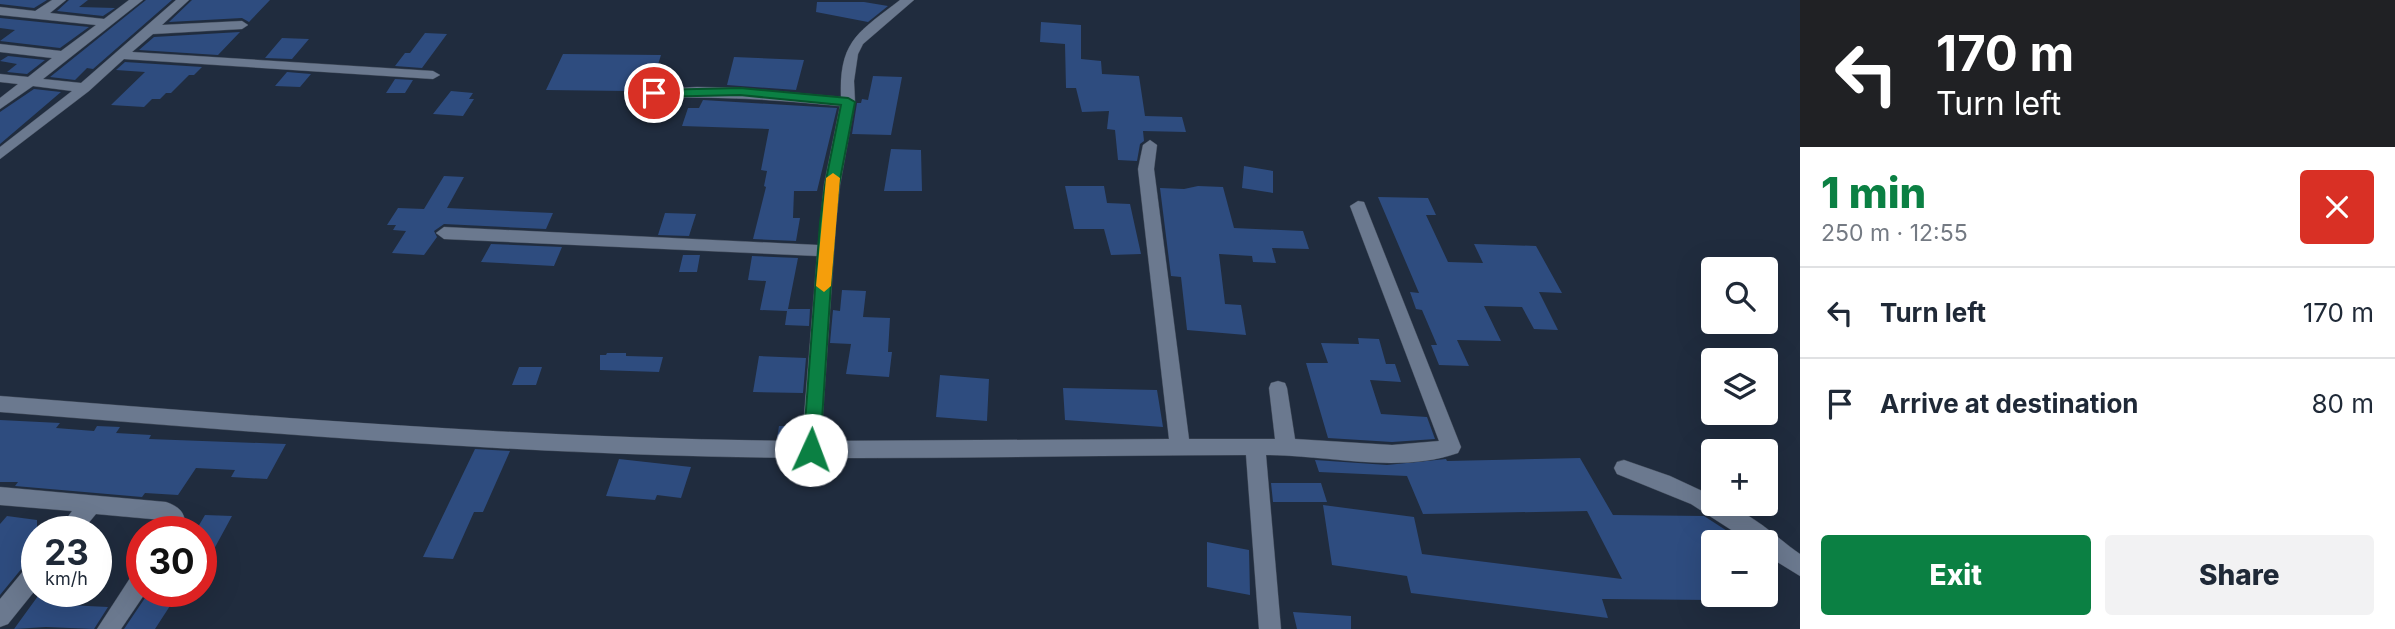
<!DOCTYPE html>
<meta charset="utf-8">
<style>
:root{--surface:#fff;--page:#f2f2f3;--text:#1f2937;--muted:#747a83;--line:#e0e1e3;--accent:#0b8043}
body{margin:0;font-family:Inter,sans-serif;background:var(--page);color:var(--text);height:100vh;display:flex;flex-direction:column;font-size:26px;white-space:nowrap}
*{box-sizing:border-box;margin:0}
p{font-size:23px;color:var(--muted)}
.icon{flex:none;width:38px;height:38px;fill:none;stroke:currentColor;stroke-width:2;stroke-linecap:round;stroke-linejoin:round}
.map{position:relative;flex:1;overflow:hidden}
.panel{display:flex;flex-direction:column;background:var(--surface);width:595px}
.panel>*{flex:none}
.guide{background:#202124;color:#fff;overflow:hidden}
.tools{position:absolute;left:1701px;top:257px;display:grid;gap:14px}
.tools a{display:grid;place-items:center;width:77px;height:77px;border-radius:7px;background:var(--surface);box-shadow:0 7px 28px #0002;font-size:35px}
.speed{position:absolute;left:21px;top:516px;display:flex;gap:14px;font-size:35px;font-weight:700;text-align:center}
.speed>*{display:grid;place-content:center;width:91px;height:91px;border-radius:50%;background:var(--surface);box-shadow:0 7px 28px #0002;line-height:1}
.speed small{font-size:18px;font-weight:400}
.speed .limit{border:10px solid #d22;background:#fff;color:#111}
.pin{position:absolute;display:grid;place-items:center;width:60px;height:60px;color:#fff;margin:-30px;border:4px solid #fff;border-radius:50%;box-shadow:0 2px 7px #0007}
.me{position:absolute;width:77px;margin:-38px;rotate:2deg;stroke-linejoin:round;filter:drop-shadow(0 0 5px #0008)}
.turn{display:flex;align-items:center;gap:24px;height:147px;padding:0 21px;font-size:32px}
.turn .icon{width:91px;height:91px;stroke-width:2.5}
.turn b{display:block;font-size:49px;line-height:60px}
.round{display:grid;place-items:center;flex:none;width:74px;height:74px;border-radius:7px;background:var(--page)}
.head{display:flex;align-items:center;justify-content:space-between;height:119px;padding:0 21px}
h1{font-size:42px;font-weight:800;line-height:52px;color:var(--accent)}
.button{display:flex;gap:14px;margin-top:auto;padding:14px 21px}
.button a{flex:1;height:80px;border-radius:7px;background:var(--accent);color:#fff;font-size:28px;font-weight:800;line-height:80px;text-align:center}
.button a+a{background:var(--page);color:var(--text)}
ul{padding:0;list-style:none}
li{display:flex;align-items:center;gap:21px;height:91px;padding:0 21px;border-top:2px solid var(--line)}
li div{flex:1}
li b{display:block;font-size:26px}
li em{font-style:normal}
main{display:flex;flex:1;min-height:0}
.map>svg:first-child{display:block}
</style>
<main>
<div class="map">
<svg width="1800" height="629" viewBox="0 0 1800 629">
<rect width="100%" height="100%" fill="#202c3e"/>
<path fill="#2e4c7f" d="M0,0H47L34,8L0,4Z
M69,0H88L79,7L115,8L103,16L57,11Z
M146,0H172L93,69L87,68L75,80L50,77Z
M192,0H270L249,22L242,18L169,22Z
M817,2H864L888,6L868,22L816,12Z
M0,18L89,27L60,48L0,41L15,30L0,28Z
M1041,22L1081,25V59L1101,61L1102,74L1139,76L1145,116L1182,117L1186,132L1143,131L1144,141L1140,144L1137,161L1118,160L1115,130L1107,129L1109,111L1082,112L1076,88H1066L1065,44L1040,42Z
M240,32L218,55L139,50L154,37Z
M425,33L447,34L422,68L395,66L405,53H410Z
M282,38L309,39L292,59L265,58Z
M563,54L661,55L651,87L627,91L546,90Z
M8,56L45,60L27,74L7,72L17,64L0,61Z
M734,57L804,60L796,90L727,85Z
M125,62L202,67L194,75H189L171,93H166L160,99H152L144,107L111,105L145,72L116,70Z
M287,72L311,74L300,87L275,86Z
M873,76L902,77L891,135L852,134L857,103H861L862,99L868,100Z
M395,79L413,80L405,93H386Z
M34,89L61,92L0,144V112Z
M451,91L473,93L469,99H474L463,116L433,114Z
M703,100L837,108L817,191H794L793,218H800L796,241L753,239L766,187L764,186L767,171L761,170L769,129L682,126L688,108H699Z
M891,149L921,150L922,191H884Z
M1244,166L1273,171V193L1242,188Z
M444,176L464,177L447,208L553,213L546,229L444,224L434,231L437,237L424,255L392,253L406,231L393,230L396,225H387L398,208L424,209Z
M1065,186H1104L1107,203L1130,204L1141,254L1111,255L1104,229H1074Z
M1198,186L1223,187L1234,228L1303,231L1309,249L1272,248L1276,263L1253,262L1252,256L1219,254L1225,304L1241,305L1246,335L1187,330L1181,277L1171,276L1160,188L1184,189Z
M1378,197L1428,198L1436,215H1426L1448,262L1483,263L1474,244L1536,246L1562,293L1539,292L1558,330L1534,329L1522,307L1484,306L1501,341L1457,340L1469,366L1439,365L1431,345H1437L1422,310L1416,309L1410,292L1419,293Z
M665,213L696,214L689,236L658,235Z
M491,244L562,247L554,266L481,262Z
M683,255H700L697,272H679Z
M752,256L798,258L788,309H810L809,326L785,325L787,311L760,310L766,281L748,280Z
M842,290L866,291L863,317L890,318L888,352H892L889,377L846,374L851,344L830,343L833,310L840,311Z
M1358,338L1379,339L1386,364H1395L1401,382L1370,380L1381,414L1427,417L1435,439L1392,442L1328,438L1306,363H1328L1321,343L1359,344Z
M607,353H626V356L663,357L659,372L600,370V355H606Z
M759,356L806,358L803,393L753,392Z
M519,367H542L536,385H512Z
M940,375L989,379L987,421L936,417Z
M1063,388L1157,390L1163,427L1065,420Z
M0,420L60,423L56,428L94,431L97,426L120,427L116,433L151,435L149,439L286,444L267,479L231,477L235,470L196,468L178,495L145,493L142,497L15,486L18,482H0Z
M779,426H801L800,438H777Z
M475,449L510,451L483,512H474L453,559L423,557Z
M1580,458L1613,515L1704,516L1738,538L1741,542H1713V600L1602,599L1608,618L1411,593L1407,576L1332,565L1323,505L1414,517L1422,554L1622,579L1587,511L1423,514L1407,476L1319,472L1315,460L1387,465L1446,459L1447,461Z
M619,459L691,467L681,498L657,495L655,500L606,496Z
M1271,483H1321L1327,502H1273Z
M205,515L232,516L201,573V532H195Z
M7,516L37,520V559L27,562L0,595V524Z
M1207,542L1249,550L1250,595L1207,587Z
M149,592H179L155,629H124Z
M38,596L72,600L68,605L108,607L94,629L46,627L14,629Z
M1293,612L1351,616V629H1297Z"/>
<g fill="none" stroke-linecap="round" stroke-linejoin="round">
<defs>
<path id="minor" d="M52,0H66L50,13L104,19L129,0H143L43,79L81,83L176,0H189L162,25L242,21L248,25L242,29L153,34L132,52L433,71L440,75L433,79L124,59L89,91L0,159V147L72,91L33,86L0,109V98L18,84L0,82V74L28,77L52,58L0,52V44L61,51L96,25L0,15V7L35,11Z
M900,0H914L863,44L858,54L854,81L855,102L840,185L836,223L821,441L1169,439L1138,169L1143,145L1150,140L1157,145L1154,169L1189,439H1275L1269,388L1271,383L1278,381L1285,383L1287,388L1295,439L1392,445L1439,441L1350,206L1358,201L1364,202L1461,447L1458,453C1398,474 1328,455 1266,455L1281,629H1259L1246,455C1049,455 853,462 657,455C437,448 219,429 0,412V396C267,417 534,439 802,441L817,256L444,239L436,233L444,227L818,245L824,185L840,106C767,99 706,95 633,99L626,95L633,91L697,87L740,88L841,97C839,40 859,32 900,0Z
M1624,460L1670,476L1713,496V504C1744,504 1775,537 1800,554V576L1766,555V542H1750L1691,504L1617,474L1614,468L1617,462Z
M0,487L166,502C183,508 186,515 185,532H163L162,520L96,514L81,532H57L72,511L0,505Z
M37,561V588L8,624L0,627V599L29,564Z
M142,569V592H146L121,629H97L134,572Z"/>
</defs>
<use href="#minor" stroke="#404a59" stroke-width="1"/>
<use href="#minor" fill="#6b798f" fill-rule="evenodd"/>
</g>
<path fill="#0b8043" stroke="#07532c" stroke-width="2" d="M740,88L848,98L855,102L839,185L835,223L820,450L818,455L811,458L805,455L803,450L820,223L825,185L841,105L740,95L654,97L648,93L654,90Z"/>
<path fill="#f59e0b" d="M833,173L840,178L831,286L824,292L816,286L826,178Z"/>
</svg>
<div class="tools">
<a><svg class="icon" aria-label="search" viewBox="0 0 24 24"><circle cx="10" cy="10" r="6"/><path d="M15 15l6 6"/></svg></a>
<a><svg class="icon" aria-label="layers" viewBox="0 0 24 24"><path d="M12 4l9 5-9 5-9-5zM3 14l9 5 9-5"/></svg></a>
<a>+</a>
<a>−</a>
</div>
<div class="speed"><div>23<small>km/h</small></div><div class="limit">30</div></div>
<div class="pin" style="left:654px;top:93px;background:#d93025"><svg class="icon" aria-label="arrive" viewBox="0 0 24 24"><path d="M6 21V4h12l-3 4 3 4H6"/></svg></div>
<svg class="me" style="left:811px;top:450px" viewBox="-20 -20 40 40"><circle r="19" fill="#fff"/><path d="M0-13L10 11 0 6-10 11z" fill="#0b8043"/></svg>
</div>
<section class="panel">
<div class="guide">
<div class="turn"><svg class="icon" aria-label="left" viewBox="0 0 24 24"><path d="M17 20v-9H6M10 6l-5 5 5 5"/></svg><div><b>170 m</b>Turn left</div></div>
</div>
<div class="head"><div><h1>1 min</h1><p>250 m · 12:55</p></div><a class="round" style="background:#d93025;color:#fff"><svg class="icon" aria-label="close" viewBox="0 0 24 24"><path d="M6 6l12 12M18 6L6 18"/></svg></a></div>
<ul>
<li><svg class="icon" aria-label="left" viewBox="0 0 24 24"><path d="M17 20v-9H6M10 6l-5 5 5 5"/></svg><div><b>Turn left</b></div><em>170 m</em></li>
<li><svg class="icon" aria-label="arrive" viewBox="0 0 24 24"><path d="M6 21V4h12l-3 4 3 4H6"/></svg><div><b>Arrive at destination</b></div><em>80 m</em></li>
</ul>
<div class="button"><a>Exit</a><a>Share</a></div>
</section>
</main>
